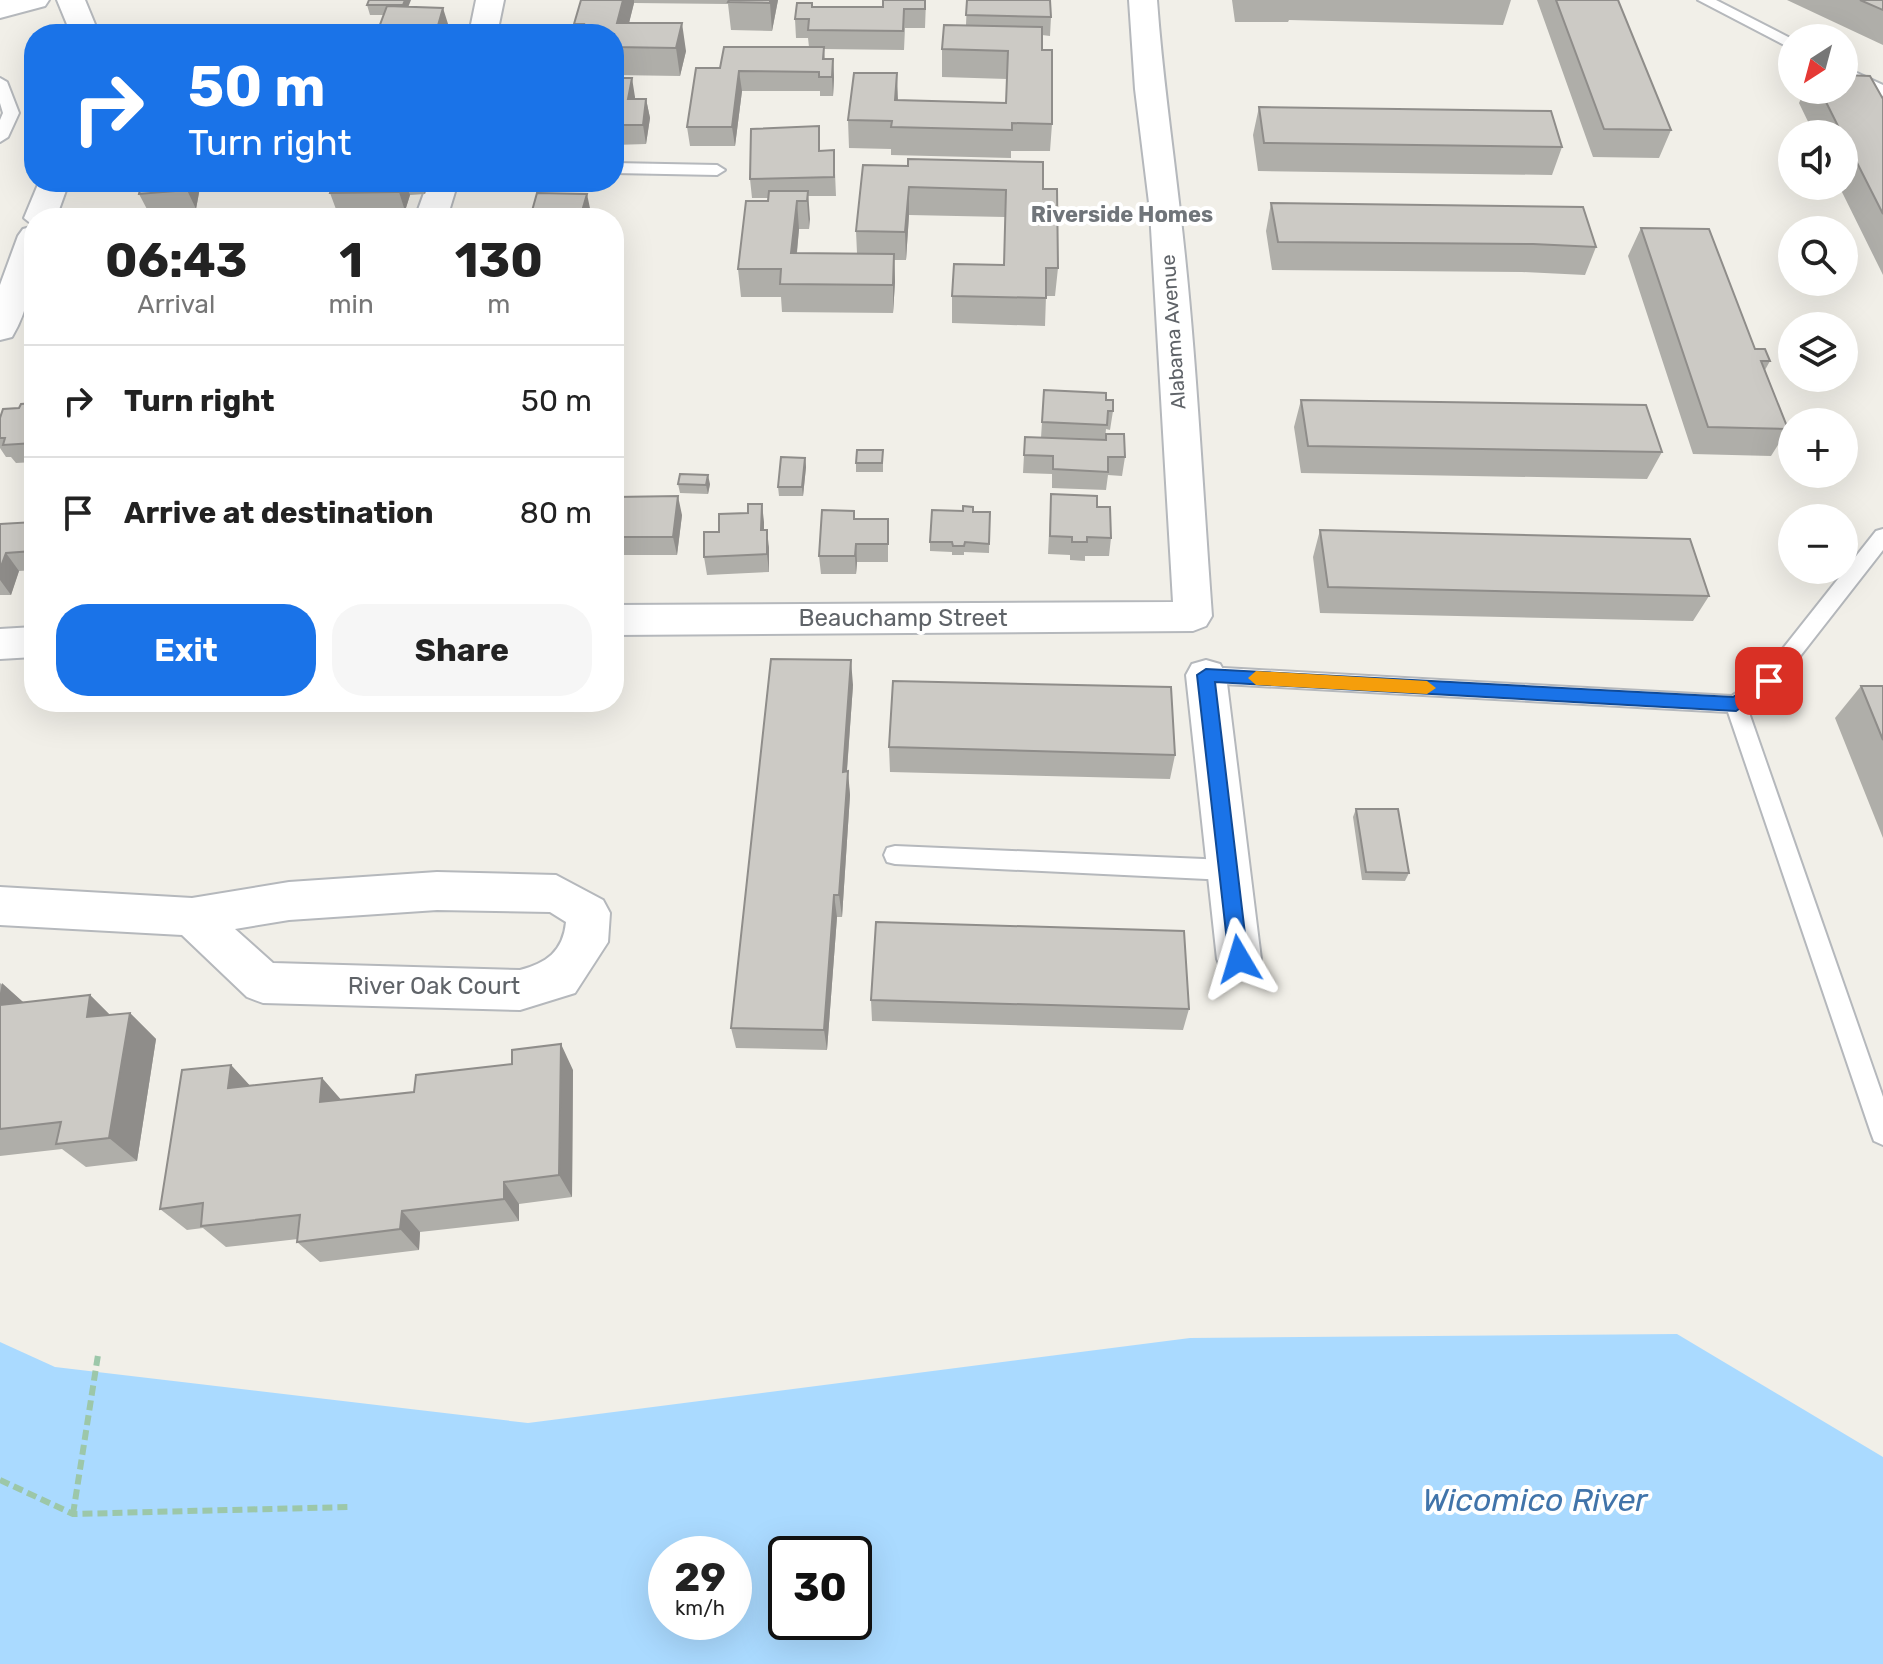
<!DOCTYPE html>
<meta charset="utf-8">
<style>
:root{--surface:#fff;--page:#f6f6f6;--text:#222;--muted:#767676;--line:#e0e0e0;--accent:#1a73e8}
body{margin:0;font-family:Rubik,sans-serif;background:var(--page);color:var(--text);height:100vh;display:flex;flex-direction:column;font-size:30px;white-space:nowrap}
*{box-sizing:border-box;margin:0}
p{font-size:26px;color:var(--muted)}
.icon{flex:none;width:44px;height:44px;fill:none;stroke:currentColor;stroke-width:2;stroke-linecap:round;stroke-linejoin:round}
.map{position:relative;flex:1;overflow:hidden}
.panel{position:absolute;left:24px;top:208px;width:600px;height:504px;display:flex;flex-direction:column;background:var(--surface);border-radius:32px;box-shadow:0 8px 32px #0002}
.panel>*{flex:none}
.guide{position:absolute;left:24px;top:24px;width:600px;height:168px;border-radius:32px;box-shadow:0 8px 32px #0002;background:#1a73e8;color:#fff;overflow:hidden}
.needle{width:52px;rotate:216deg}
.buttons{position:absolute;left:1778px;top:24px;display:grid;gap:16px}
.buttons a{display:grid;place-items:center;width:80px;height:80px;border-radius:50%;background:var(--surface);box-shadow:0 8px 32px #0002;font-size:40px}
.speed{position:absolute;left:648px;top:1536px;display:flex;gap:16px;font-size:40px;font-weight:700;text-align:center}
.speed>*{display:grid;place-content:center;width:104px;height:104px;border-radius:50%;background:var(--surface);box-shadow:0 8px 32px #0002;line-height:1}
.speed small{font-size:20px;font-weight:400}
.speed .limit{border:4px solid #111;border-radius:12px;background:#fff;color:#111}
.pin{position:absolute;display:grid;place-items:center;width:68px;height:68px;color:#fff;margin:-34px;border-radius:16px;box-shadow:0 4px 12px #0006}
.me{position:absolute;width:88px;margin:-44px;rotate:353deg;stroke-linejoin:round;filter:drop-shadow(0 0 6px #0008)}
.turn{display:flex;align-items:center;gap:28px;height:168px;padding:0 32px;font-size:36px}
.turn .icon{width:104px;height:104px;stroke-width:2.5}
.turn b{display:block;font-size:56px;line-height:68px}
.eta{display:flex;justify-content:space-evenly;align-items:center;height:136px;text-align:center}
.eta b{font-size:48px;font-weight:700;line-height:56px}
.action{display:flex;gap:16px;margin-top:auto;padding:16px 32px}
.action a{flex:1;height:92px;border-radius:32px;background:var(--accent);color:#fff;font-size:32px;font-weight:700;line-height:92px;text-align:center}
.action a+a{background:var(--page);color:var(--text)}
ul{padding:0;list-style:none}
li{display:flex;align-items:center;gap:24px;height:112px;padding:0 32px;border-top:2px solid var(--line)}
li div{flex:1}
li b{display:block;font-size:30px}
li em{font-style:normal}
.map>svg:first-child{display:block}
</style>
<div class="map">
<svg width="1883" height="1664" viewBox="0 0 1883 1664">
<rect width="100%" height="100%" fill="#f1efe8"/>
<path fill="#aadaff" fill-rule="evenodd" d="M1677,1334L1883,1457V1664H0V1342L55,1367L528,1423L1190,1338ZM734,1554V1622H666V1554ZM786,1554H854V1622H786Z"/>
<g fill="none" stroke-linecap="round" stroke-linejoin="round">
<defs>
<path id="service" d="M1698,0H1716L1792,39V49Z
M1844,67L1883,85V96L1844,77Z
M0,78L7,82L19,113L8,137L0,142V120L3,113L0,103Z
M614,163L717,165L725,170L717,175L614,173Z
M1883,529V550L1776,687L1747,707L1883,1097V1145L1874,1141L1871,1133L1728,712L1206,683L1199,681L1196,675L1199,669L1206,667L1732,696L1762,675L1876,531Z
M895,846L1227,860L1235,863L1238,870L1235,877L1227,880L895,864L887,862L884,855L887,848Z"/>
<path id="minor" d="M57,0H85L99,34H71Z
M476,0H504L497,34H469Z
M1129,0H1157C1162,71 1172,140 1180,211C1196,345 1202,481 1212,616L1206,626L1193,631L614,635V605L1173,602L1150,211L1135,89Z
M39,182H69L56,218H34V226L24,218Z
M428,182H458L447,218H415Z
M34,226C34,265 33,302 12,337L0,340V285L18,236L23,229Z
M34,627V657L0,659V629Z
M1206,660L1220,664L1226,675L1261,959L1255,973L1239,979L1223,973L1217,959L1186,675L1192,664Z
M437,872L556,875L603,900L610,913L608,942L575,993L520,1010L263,1003L247,997L182,935L0,925V887L192,898L289,882ZM437,910L550,912L566,922C563,952 546,963 520,970L273,963L235,929L289,920Z"/>
<path id="tertiary" d="M0,0H49L45,6L0,18Z"/>
</defs>
<use href="#service" stroke="#b5b8bc" stroke-width="4"/>
<use href="#minor" stroke="#b5b8bc" stroke-width="4"/>
<use href="#tertiary" stroke="#b5b8bc" stroke-width="4"/>
<path stroke="#9cc7a9" stroke-width="6" stroke-dasharray="10 5" stroke-linecap="butt" d="M0,1480L73,1514L349,1507
M73,1514L98,1355"/>
<use href="#service" fill="#fff" fill-rule="evenodd"/>
<use href="#minor" fill="#fff" fill-rule="evenodd"/>
<use href="#tertiary" fill="#fff" fill-rule="evenodd"/>
</g>
<path fill="#afaea9" d="M581,0H778L772,31L731,30L728,4L634,3L629,23L686,51L680,76L614,75V34H576L574,24Z
M883,0H926L925,28H905L904,50L824,49L825,59H833L834,78L833,96H820V91H742L735,146H690L687,127L720,68L809,47L808,38H796L795,19L813,7H883Z
M967,0L1051,17L1050,36L1042,35V50L1052,124L1050,151H1011V158L891,155V149L849,148L848,120L898,100L1006,103L1007,79L942,77V49L966,25Z
M1232,0H1511L1503,25L1289,20L1288,22H1235Z
M1537,0H1618L1671,130L1659,158L1593,157Z
M1787,0H1883V45Z
M367,5L408,7L449,27L446,34H379L378,30L384,15H370Z
M614,78L635,97V99H646L650,118L646,144L614,145Z
M1805,90H1820L1883,99V275L1839,186H1844V134H1814L1799,103Z
M1259,107L1562,147L1552,175L1258,171L1253,135Z
M834,150L836,196H808L809,229H799L797,253H857L856,231L863,165L1043,189L1058,268L1055,296H1046L1045,326L952,323V296L1004,265L1005,217L909,215L906,260H894L895,282L893,313L782,312L781,297H741L738,269L768,198H752L750,179L820,151Z
M142,182H201L196,209L149,213L139,194Z
M333,182H428L425,194L410,195L405,211L337,212L330,193Z
M1271,203L1596,247L1585,275L1522,272L1272,270L1266,231Z
M1641,228L1755,349L1770,361L1765,370L1788,429L1771,456L1693,454L1628,256Z
M1044,390L1106,400L1113,411L1110,430L1106,429L1105,440L1106,434L1125,457L1122,476L1108,475L1106,490L1052,488V474L1023,473L1025,437L1041,438Z
M1301,400L1662,452L1647,479L1301,473L1294,427Z
M34,403V462L16,463L11,457H6L0,448V418L19,408Z
M614,412L622,422L620,433H614Z
M883,450V472H856V463Z
M805,458L806,467L803,496H779L778,487Z
M678,484H710L708,494L680,493Z
M1051,494L1097,507L1111,538L1109,556H1085V561L1070,560V555L1048,554Z
M614,503L682,515L677,555H614Z
M762,504L764,530L769,548V572L707,575L704,557L719,532Z
M854,511L855,519H888V562H857L856,574H821L819,556Z
M973,512H990L989,553L964,552V555H952V552L930,551V542Z
M34,522V570L19,571L11,595H0V524Z
M1320,530L1709,596L1693,621L1320,613L1313,557Z
M853,685L847,771L850,795L842,917H837L827,1050L736,1048L731,1028Z
M1861,686H1883V838L1835,718Z
M889,747L1175,755L1170,779L890,772Z
M1356,809L1409,873L1405,881L1362,880L1353,817Z
M0,983L24,1003L90,995L110,1015L130,1013L156,1039L137,1161L86,1167L62,1149L0,1156Z
M871,1000L1189,1009L1183,1030L872,1021Z
M231,1065L250,1086L322,1078L341,1100L414,1092L573,1070L572,1197L519,1204V1221L420,1232L419,1250L320,1262L297,1242L298,1239L226,1247L203,1228L187,1230L160,1209Z"/>
<path fill="#8f8d8a" d="M405,0H411L405,15L403,5Z
M623,0H634V3L623,47L617,23Z
M770,0H778L772,31L770,3Z
M443,8L449,27L446,34H439L437,29Z
M682,23L686,51L680,76L676,48Z
M833,59L834,78L833,96L832,77Z
M739,71L742,91L735,146L732,127Z
M897,73L898,101L896,128L895,100Z
M632,78L635,97L632,118L628,99Z
M646,99L650,118L646,144L643,125Z
M188,182H201L196,209L187,190Z
M402,182H405L410,195L405,211L399,192Z
M421,182H428L425,194Z
M909,187V215L906,260L905,232Z
M808,191L810,219L809,229L807,201Z
M587,194L591,213L590,218H580Z
M797,201L799,229L794,281L791,253Z
M894,254L895,282L893,313V285Z
M620,412L622,422L620,433L618,424Z
M805,458L806,467L803,496L802,487Z
M708,475L710,484L708,494L706,485Z
M678,496L682,515L677,555L673,537Z
M762,504L764,522V548L761,530Z
M767,530L769,548V572L767,554Z
M856,544L857,562L856,574L855,556Z
M6,553L19,571L11,595L0,580V569Z
M851,660L853,685L845,796L843,772Z
M848,771L850,795L842,917L839,895Z
M834,895L837,917L827,1050L824,1030Z
M2,983L32,1010L0,1008V993Z
M90,995L117,1022L87,1017Z
M130,1013L156,1039L137,1161L109,1138Z
M561,1044L573,1070L572,1197L559,1175Z
M231,1065L254,1090L228,1088Z
M322,1078L343,1102H320Z
M504,1182L519,1204V1221L504,1199Z
M402,1211L420,1232L419,1250L400,1229Z"/>
<path fill="#cccac5" stroke="#8f8d8a" stroke-width="2" d="M369,0H405L403,5H367Z
M581,0H623L617,23H682L676,48L614,47V34H581L584,24H574Z
M729,0H770V3L728,2Z
M883,0H925V9H904L903,31L808,30L809,19H795L797,3H812V7H883Z
M967,0H1050L1051,17L966,15Z
M1556,0H1618L1671,130L1604,129Z
M1860,0H1883V10Z
M387,6L443,8L437,29L378,30Z
M944,25L1042,27V50H1052V124L1012,123V130L891,127L892,121L848,120L854,73H897L895,100L1006,103L1008,51L942,49Z
M724,47H824L823,59H833L832,77H819V72L739,71L732,127H687L696,68H720Z
M1844,75L1870,76L1883,99V214L1844,137V134H1842L1820,90H1844Z
M614,78H632L628,99H646L643,125H614Z
M1259,107L1551,111L1562,147L1264,143Z
M819,126V151L834,150V177L750,179L751,129Z
M908,159L1043,162V189H1057L1058,268H1046V298L952,296L954,264L1004,265L1006,190L909,187L905,232L856,231L863,165L908,166Z
M142,182H188L187,190L139,194Z
M333,182H402L399,192L330,193Z
M769,191H808L807,201H797L791,253L894,254L893,285L780,284L781,269H738L746,201H768Z
M537,193L587,194L580,218H530Z
M1271,203L1583,207L1596,247L1533,244L1278,242Z
M1641,228L1709,229L1755,349H1765L1770,361H1761L1788,429L1708,427Z
M1044,390L1106,393V400H1113V411H1108L1107,425L1042,422Z
M1301,400L1646,405L1662,452L1308,446Z
M34,403V443L3,445L5,438H0V418L3,409L19,408L21,404Z
M614,412H620L618,424H614Z
M1106,434H1124L1125,457H1108V472L1053,469V456L1024,455L1025,437L1106,440Z
M857,450H883L882,463H856Z
M781,457L805,458L802,487H778Z
M680,474L708,475L706,485L678,484Z
M1051,494L1097,496V507H1110L1111,538L1087,537V542H1072V537L1050,536Z
M678,496L673,537H614L615,497Z
M748,504H762L761,530H767V554L704,557V532H719V514L748,513Z
M963,506L973,507V512H990L989,544L965,542L964,546H953L952,542H930L932,510L963,511Z
M822,510L854,511V519H888V544H856L855,556H819Z
M34,522V547L33,551L6,553L0,569V524Z
M1320,530L1690,539L1709,596L1328,587Z
M771,659L851,660L843,772L848,771L839,895H834L824,1030L731,1028Z
M893,681L1171,687L1175,755L889,747Z
M1861,686H1883V740Z
M1356,809H1398L1409,873L1366,872Z
M876,922L1184,931L1189,1009L871,1000Z
M90,995L87,1017L130,1013L109,1138L56,1144L61,1122L0,1129V1005Z
M561,1044L559,1175L504,1182V1199L402,1211L400,1229L297,1242L300,1215L201,1226L203,1203L160,1209L182,1070L231,1065L228,1088L322,1078L320,1102L414,1092L416,1075L512,1064V1050Z"/>
<path fill="#1a73e8" stroke="#114b97" stroke-width="2" d="M1206,669L1733,697L1763,676H1775L1778,681L1736,711L1215,682L1248,959L1245,965L1239,967L1232,965L1229,959L1197,675Z"/>
<path fill="#f59e0b" d="M1256,671L1427,681L1436,688L1427,694L1256,685L1248,678Z"/>
<g text-anchor="middle" dominant-baseline="central" stroke-width="8" stroke-linejoin="round" paint-order="stroke">
<g font-size="20" fill="#5f6368" stroke="#fff">
<text transform="translate(1173 332) rotate(-94)">Alabama Avenue</text>
</g>
<g font-size="22" font-weight="bold" fill="#70757a" stroke="#fff">
<text x="1122" y="214">Riverside Homes</text>
</g>
<g font-size="24" fill="#5f6368" stroke="#fff">
<text x="903" y="618">Beauchamp Street</text>
<text x="434" y="986">River Oak Court</text>
</g>
<g font-size="32" font-style="italic" fill="#4174aa" stroke="#fff">
<text x="1535" y="1500">Wicomico River</text>
</g>
</g>
</svg>
<div class="buttons">
<a><svg class="needle" viewBox="-14 -14 28 28"><path d="M0-13l5 13h-10z" fill="#e53935"/><path d="M0 13l5-13h-10z" fill="#767676"/></svg></a>
<a><svg class="icon" aria-label="sound" viewBox="0 0 24 24"><path d="M4 9h4l5-4v14l-5-4H4zM17 9q2 3 0 6"/></svg></a>
<a><svg class="icon" aria-label="search" viewBox="0 0 24 24"><circle cx="10" cy="10" r="6"/><path d="M15 15l6 6"/></svg></a>
<a><svg class="icon" aria-label="layers" viewBox="0 0 24 24"><path d="M12 4l9 5-9 5-9-5zM3 14l9 5 9-5"/></svg></a>
<a>+</a>
<a>−</a>
</div>
<div class="speed"><div>29<small>km/h</small></div><div class="limit">30</div></div>
<div class="pin" style="left:1769px;top:681px;background:#d93025"><svg class="icon" aria-label="arrive" viewBox="0 0 24 24"><path d="M6 21V4h12l-3 4 3 4H6"/></svg></div>
<svg class="me" style="left:1239px;top:959px" viewBox="-20 -20 40 40"><path d="M0-17L14 15 0 8-14 15z" fill="#1a73e8" stroke="#fff" stroke-width="4"/></svg>
<div class="guide">
<div class="turn"><svg class="icon" aria-label="right" viewBox="0 0 24 24"><path d="M7 20v-9h11M14 6l5 5-5 5"/></svg><div><b>50 m</b>Turn right</div></div>
</div>
<section class="panel">
<div class="eta">
<div><b>06:43</b><p>Arrival</p></div>
<div><b>1</b><p>min</p></div>
<div><b>130</b><p>m</p></div>
</div>
<ul>
<li><svg class="icon" aria-label="right" viewBox="0 0 24 24"><path d="M7 20v-9h11M14 6l5 5-5 5"/></svg><div><b>Turn right</b></div><em>50 m</em></li>
<li><svg class="icon" aria-label="arrive" viewBox="0 0 24 24"><path d="M6 21V4h12l-3 4 3 4H6"/></svg><div><b>Arrive at destination</b></div><em>80 m</em></li>
</ul>
<div class="action"><a>Exit</a><a>Share</a></div>
</section>
</div>
